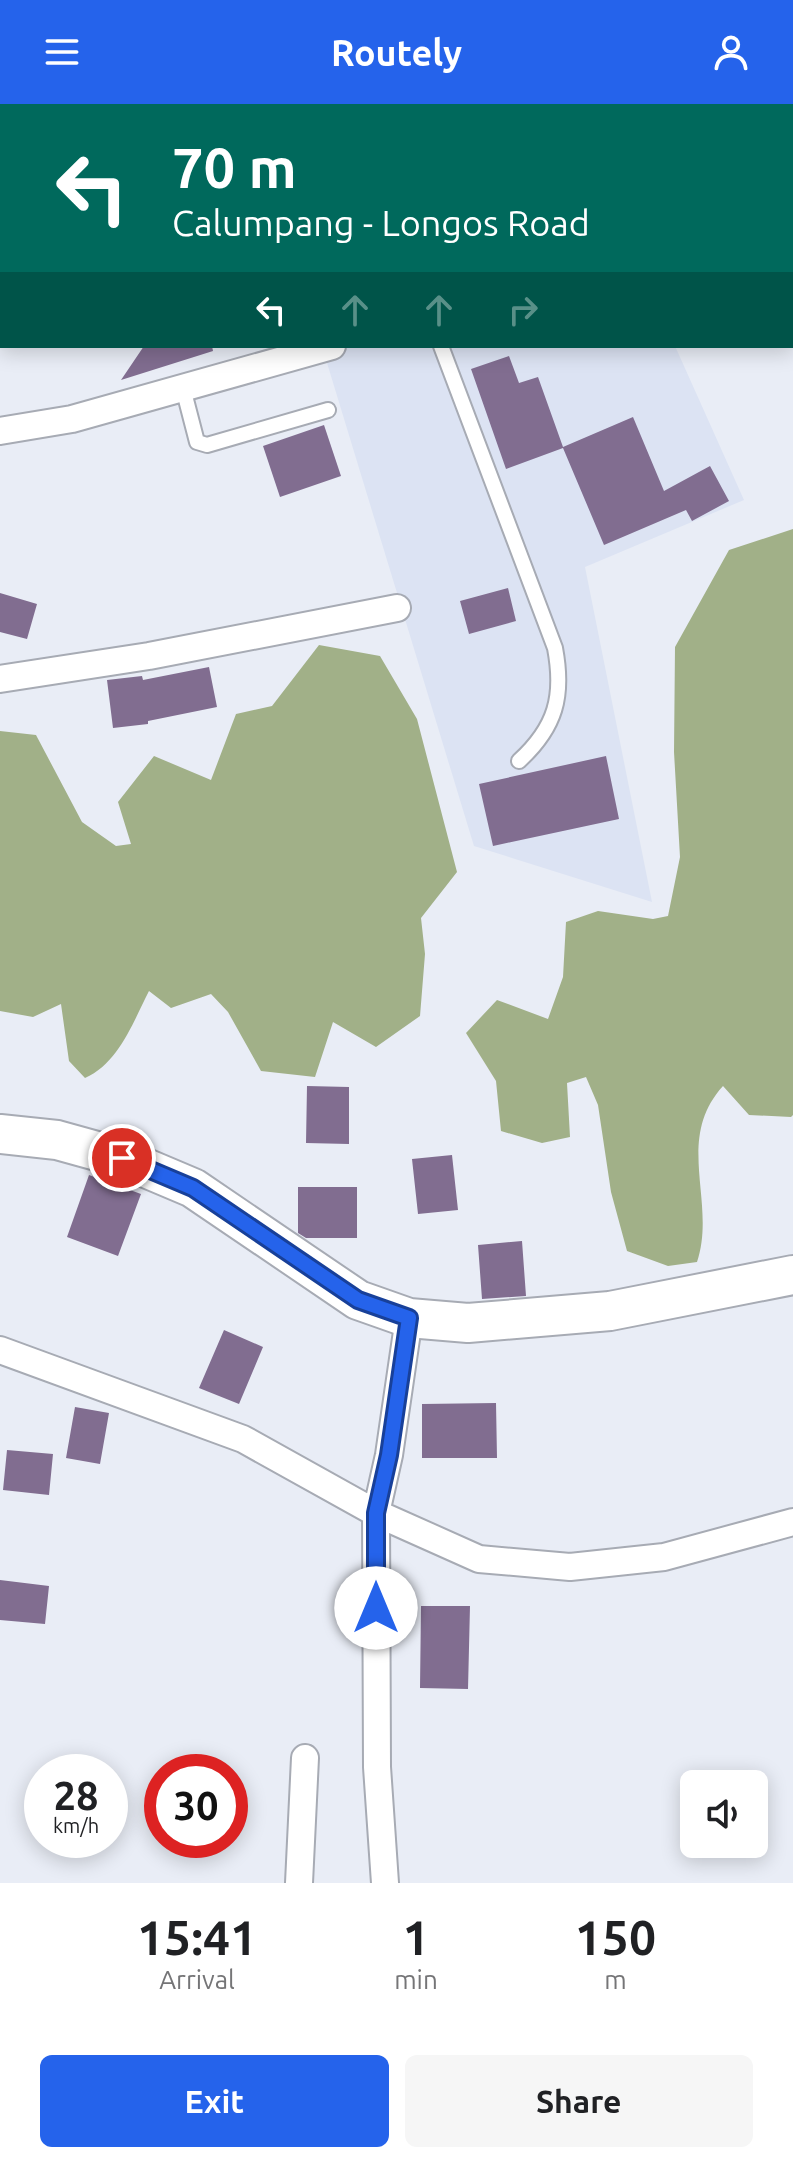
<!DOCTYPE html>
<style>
:root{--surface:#fff;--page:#f6f6f6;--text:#202124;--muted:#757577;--accent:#2563eb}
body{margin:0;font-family:Ubuntu,sans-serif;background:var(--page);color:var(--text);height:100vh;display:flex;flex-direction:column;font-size:30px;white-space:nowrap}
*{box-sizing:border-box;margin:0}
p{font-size:26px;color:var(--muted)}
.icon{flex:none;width:44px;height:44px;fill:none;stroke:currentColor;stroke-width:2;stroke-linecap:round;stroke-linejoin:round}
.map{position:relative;height:1779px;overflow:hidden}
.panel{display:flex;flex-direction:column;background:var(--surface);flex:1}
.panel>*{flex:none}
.banner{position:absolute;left:0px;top:0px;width:794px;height:244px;box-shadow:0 4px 20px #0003;background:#00695c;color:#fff;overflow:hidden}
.tools{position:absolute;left:680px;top:1666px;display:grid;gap:16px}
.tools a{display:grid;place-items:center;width:88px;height:88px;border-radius:12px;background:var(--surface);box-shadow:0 4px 20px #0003;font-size:40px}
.speed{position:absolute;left:24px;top:1650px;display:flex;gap:16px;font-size:40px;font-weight:700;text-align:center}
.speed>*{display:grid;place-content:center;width:104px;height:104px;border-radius:50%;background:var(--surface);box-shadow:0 4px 20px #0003;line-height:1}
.speed small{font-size:20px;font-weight:400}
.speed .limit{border:12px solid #d22;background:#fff;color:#111}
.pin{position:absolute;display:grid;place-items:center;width:68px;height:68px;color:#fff;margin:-34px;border:4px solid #fff;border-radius:50%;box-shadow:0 2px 8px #0007}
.me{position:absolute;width:88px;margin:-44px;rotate:0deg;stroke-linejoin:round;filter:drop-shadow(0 0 6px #0008)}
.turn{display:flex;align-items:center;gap:28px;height:168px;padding:0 40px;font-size:36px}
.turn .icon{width:104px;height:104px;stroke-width:2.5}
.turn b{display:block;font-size:56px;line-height:68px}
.lanes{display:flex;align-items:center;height:76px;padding:0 40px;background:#0003;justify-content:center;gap:40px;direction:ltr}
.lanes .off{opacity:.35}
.eta{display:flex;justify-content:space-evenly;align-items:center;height:136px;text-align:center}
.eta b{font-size:48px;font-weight:700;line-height:56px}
.cta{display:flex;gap:16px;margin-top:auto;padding:16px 40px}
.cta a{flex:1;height:92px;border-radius:12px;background:var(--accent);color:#fff;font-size:32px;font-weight:700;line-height:92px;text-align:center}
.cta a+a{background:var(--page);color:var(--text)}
header{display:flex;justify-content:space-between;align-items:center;height:104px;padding:0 40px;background:var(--accent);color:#fff;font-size:36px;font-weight:700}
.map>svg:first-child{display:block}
</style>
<header><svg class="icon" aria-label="menu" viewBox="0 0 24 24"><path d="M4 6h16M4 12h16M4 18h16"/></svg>Routely<svg class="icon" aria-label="person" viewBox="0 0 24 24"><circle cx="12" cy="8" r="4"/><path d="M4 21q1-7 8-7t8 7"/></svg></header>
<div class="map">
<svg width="793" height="1779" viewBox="0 0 793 1779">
<rect width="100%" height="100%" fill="#e9edf6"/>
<path fill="#dce3f3" d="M356,242H675L744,396L585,463L652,798L474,742L324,249Z"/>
<path fill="#a1b088" d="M793,425V1011L791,1013L749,1011L723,982C674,1036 717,1098 697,1158L668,1162L627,1147L611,1088L598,1001L586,973L567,979L570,1033L542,1039L501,1027L496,977L466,929L497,896L548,915L563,873L566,818L598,807L653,815L668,812L680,753L674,648L675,543L729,446Z
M319,541L380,552L417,615L457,768L421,814L425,850L420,912L376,943L333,918L315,973L261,967L228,908L211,890L171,904L149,887C133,918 119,959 85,974L69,957L61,900L33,913L0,907V627L36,631L82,718L116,742L131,740L118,698L154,652L211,676L236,610L272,602Z"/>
<path fill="#816d90" d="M144,242H212L213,247L121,276Z
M509,252L519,279L538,273L563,343L633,313L664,387L710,362L729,397L692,417L686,406L604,441L563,344L506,365L471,265Z
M324,321L341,372L280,393L263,342Z
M508,484L516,517L469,530L460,497Z
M0,489L37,500L27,535L0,528Z
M209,563L217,603L148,617V620L113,624L107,576L142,572L143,576Z
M606,652L619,715L493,742L479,680Z
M307,982L349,983V1040L306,1039Z
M452,1051L458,1106L418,1110L412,1055Z
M89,1071L141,1090L118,1152L67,1133Z
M298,1083H357V1134H306L298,1129Z
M522,1137L526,1192L482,1195L478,1141Z
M224,1226L263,1243L239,1300L199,1284Z
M496,1299L497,1354H422V1300Z
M75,1303L109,1309L100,1360L66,1354Z
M7,1346L53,1350L49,1391L3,1386Z
M0,1476L49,1482L45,1520L0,1516Z
M421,1502H470L468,1585L420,1584Z"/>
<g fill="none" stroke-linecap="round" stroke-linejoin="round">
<defs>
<path id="lane" d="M441,242L555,544C564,592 556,623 519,657
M183,284L197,338L207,341L328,306"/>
<path id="street" d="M746,2L748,0
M0,327L72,315L332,242
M0,575L149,552L397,504
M0,1246L243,1335L376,1409L479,1455L570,1463L664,1453L793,1418
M299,1779L305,1654
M385,1779L377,1663L376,1409L389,1351L409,1214"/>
<path id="secondary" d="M0,1030L57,1036L122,1054L193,1084L358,1196L409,1214L468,1219L610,1207L793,1171"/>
</defs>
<use href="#lane" stroke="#a7abb4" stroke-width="18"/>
<use href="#street" stroke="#a7abb4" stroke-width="30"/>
<use href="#secondary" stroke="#a7abb4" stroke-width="42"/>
<use href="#lane" stroke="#fff" stroke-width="14"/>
<use href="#street" stroke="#fff" stroke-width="26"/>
<use href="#secondary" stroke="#fff" stroke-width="38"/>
</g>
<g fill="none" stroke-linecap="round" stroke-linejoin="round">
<defs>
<path id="route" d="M122,1054L193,1084L358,1196L409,1214L389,1351L376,1409V1504"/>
</defs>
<use href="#route" stroke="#184099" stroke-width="20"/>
<use href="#route" stroke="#2563eb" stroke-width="14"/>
</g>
</svg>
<div class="tools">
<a><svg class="icon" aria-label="sound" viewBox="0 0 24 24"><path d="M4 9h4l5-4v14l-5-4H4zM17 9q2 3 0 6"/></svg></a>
</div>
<div class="speed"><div>28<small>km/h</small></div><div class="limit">30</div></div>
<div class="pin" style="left:122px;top:1054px;background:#d93025"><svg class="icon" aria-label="arrive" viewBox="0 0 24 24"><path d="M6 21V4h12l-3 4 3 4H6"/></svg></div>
<svg class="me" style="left:376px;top:1504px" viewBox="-20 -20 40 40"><circle r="19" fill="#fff"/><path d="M0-13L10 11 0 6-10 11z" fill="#2563eb"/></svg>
<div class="banner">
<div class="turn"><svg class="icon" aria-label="left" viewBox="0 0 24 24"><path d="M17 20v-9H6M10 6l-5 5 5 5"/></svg><div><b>70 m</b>Calumpang - Longos Road</div></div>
<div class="lanes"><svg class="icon" aria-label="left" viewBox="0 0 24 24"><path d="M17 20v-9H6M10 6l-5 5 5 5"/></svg><svg class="icon off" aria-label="ahead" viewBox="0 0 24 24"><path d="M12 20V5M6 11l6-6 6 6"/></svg><svg class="icon off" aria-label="ahead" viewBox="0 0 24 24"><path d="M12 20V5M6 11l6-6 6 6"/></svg><svg class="icon off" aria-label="right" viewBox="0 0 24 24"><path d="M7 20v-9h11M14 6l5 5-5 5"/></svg></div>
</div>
</div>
<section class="panel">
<div class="eta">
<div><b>15:41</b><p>Arrival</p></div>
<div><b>1</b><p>min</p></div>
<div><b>150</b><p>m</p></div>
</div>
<div class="cta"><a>Exit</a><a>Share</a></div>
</section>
